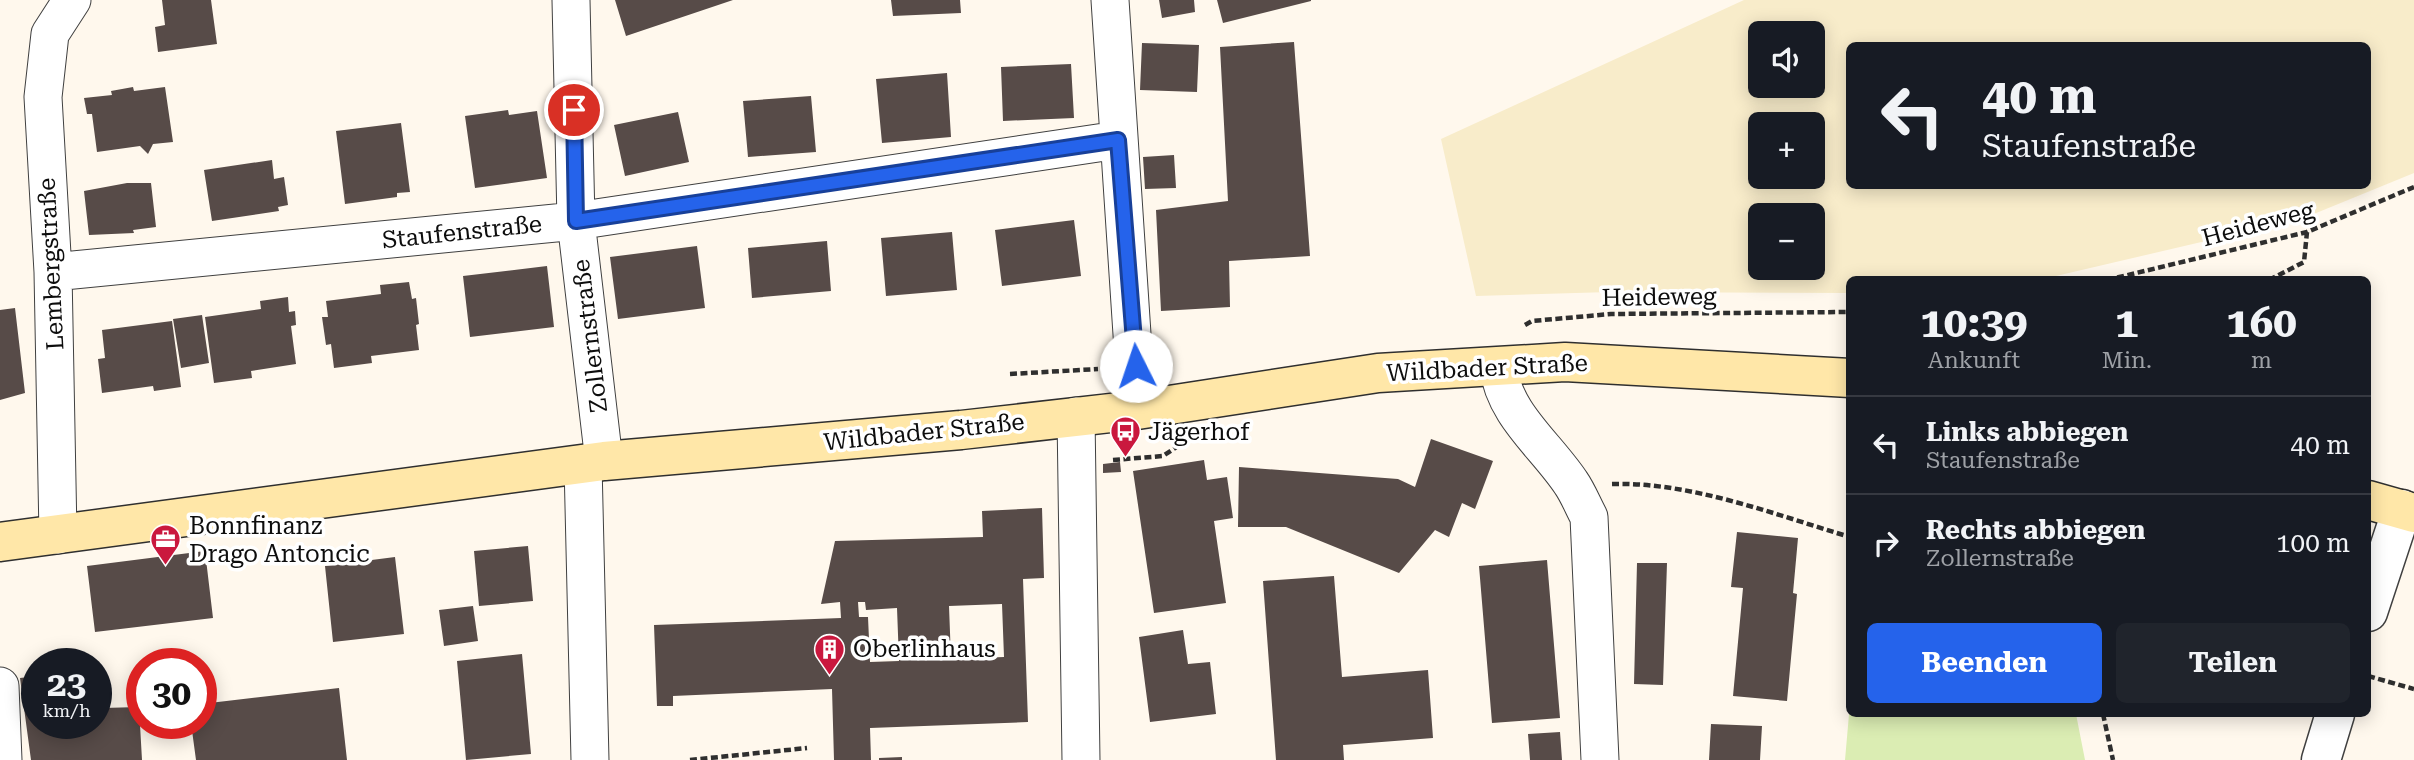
<!DOCTYPE html>
<html lang="de">
<meta charset="utf-8">
<style>
:root{--surface:#171b24;--page:#20242c;--text:#f1f3f6;--muted:#9ea1a6;--line:#363941;--accent:#2563eb}
body{margin:0;font-family:"Roboto Serif",serif;background:var(--page);color:var(--text);height:100vh;display:flex;flex-direction:column;font-size:26px;white-space:nowrap}
*{box-sizing:border-box;margin:0}
p{font-size:23px;color:var(--muted)}
.icon{flex:none;width:38px;height:38px;fill:none;stroke:currentColor;stroke-width:2;stroke-linecap:round;stroke-linejoin:round}
.map{position:relative;flex:1;overflow:hidden}
.details{position:absolute;left:1846px;top:276px;width:525px;height:441px;display:flex;flex-direction:column;background:var(--surface);border-radius:10px;box-shadow:0 4px 18px #0003}
.details>*{flex:none}
.top-card{position:absolute;left:1846px;top:42px;width:525px;height:147px;border-radius:10px;box-shadow:0 4px 18px #0003;background:#171b24;color:var(--text);overflow:hidden}
.fabs{position:absolute;left:1748px;top:21px;display:grid;gap:14px}
.fabs a{display:grid;place-items:center;width:77px;height:77px;border-radius:10px;background:var(--surface);box-shadow:0 4px 18px #0003;font-size:35px}
.speed{position:absolute;left:21px;top:648px;display:flex;gap:14px;font-size:35px;font-weight:700;text-align:center}
.speed>*{display:grid;place-content:center;width:91px;height:91px;border-radius:50%;background:var(--surface);box-shadow:0 4px 18px #0003;line-height:1}
.speed small{font-size:18px;font-weight:400}
.speed .limit{border:10px solid #d22;background:#fff;color:#111}
.pin{position:absolute;display:grid;place-items:center;width:60px;height:60px;color:#fff;margin:-30px;border:4px solid #fff;border-radius:50%;box-shadow:0 2px 7px #0007}
.me{position:absolute;width:77px;margin:-38px;rotate:356deg;stroke-linejoin:round;filter:drop-shadow(0 0 5px #0008)}
.turn{display:flex;align-items:center;gap:24px;height:147px;padding:0 21px;font-size:32px}
.turn .icon{width:91px;height:91px;stroke-width:2.5}
.turn b{display:block;font-size:49px;line-height:60px}
.eta{display:flex;justify-content:space-evenly;align-items:center;height:119px;text-align:center}
.eta b{font-size:42px;font-weight:700;line-height:49px}
.action{display:flex;gap:14px;margin-top:auto;padding:14px 21px}
.action a{flex:1;height:80px;border-radius:10px;background:var(--accent);color:#fff;font-size:28px;font-weight:700;line-height:80px;text-align:center}
.action a+a{background:var(--page);color:var(--text)}
ul{padding:0;list-style:none}
li{display:flex;align-items:center;gap:21px;height:98px;padding:0 21px;border-top:2px solid var(--line)}
li div{flex:1}
li b{display:block;font-size:26px}
li em{font-style:normal}
.map>svg:first-child{display:block}
</style>
<div class="map">
<svg width="2414" height="760" viewBox="0 0 2414 760">
<rect width="100%" height="100%" fill="#fff8ed"/>
<path fill="#f8ecca" fill-rule="evenodd" d="M1744,0H2414V173L2304,218L2056,276L2014,280H1850V293L1610,292L1476,296L1441,139ZM1760,33H1813V86H1760ZM1850,46H2368V186H1850ZM1760,124H1813V177H1760ZM1760,215H1813V268H1760Z"/>
<path fill="#dbedb3" d="M1850,703V714H2076L2085,760H1845Z"/>
<path fill="#574b48" fill-rule="evenodd" d="M162,0H211L217,44L158,52L155,27L165,25Z
M615,0H733L626,36Z
M891,0H960L961,13L893,16Z
M1159,0H1194L1195,12L1162,18Z
M1217,0H1311V1L1223,23Z
M1294,42L1310,256L1229,261L1230,307L1161,311L1156,210L1228,201L1220,47Z
M1142,43L1199,45L1197,92L1140,90Z
M1071,64L1074,118L1003,121L1001,67Z
M947,73L951,137L882,143L876,79Z
M133,87L134,91L165,87L173,142L153,144L148,154L140,146L97,152L92,114H87L84,98L112,95L111,91Z
M811,96L816,152L748,157L743,101Z
M508,110L509,115L537,111L547,178L475,188L465,116Z
M678,112L689,162L625,176L614,125Z
M401,123L410,192L397,193V197L345,204L336,131Z
M1174,155L1176,188L1145,189L1143,157Z
M272,160L274,179L284,177L288,205L278,207L279,211L212,221L204,170Z
M127,183H151L156,227L133,230L134,233L89,235L84,191Z
M1074,220L1081,276L1002,286L995,230Z
M952,232L957,290L886,296L881,238Z
M827,241L831,291L752,298L748,248Z
M697,246L705,308L618,319L610,257Z
M547,266L554,327L470,337L463,276Z
M409,282L412,299L416,298L419,324L416,325L419,350L371,356L372,363L334,368L331,344L326,345L322,317H328L326,301L381,294L380,285Z
M288,297L289,312L295,311L296,325L291,326L296,364L251,371L252,378L214,383L205,317L261,309L260,301Z
M15,308L25,393L0,400V310Z
M202,315L209,363L181,368L173,319Z
M172,321L181,387L154,391L153,386L102,393L98,359L105,358L102,330Z
M1431,439L1493,461L1475,509L1462,503L1449,537L1435,530L1399,573L1286,527H1238L1239,467L1398,479L1415,487Z
M1204,460L1207,480L1227,477L1233,518L1214,521L1226,603L1154,613L1133,471Z
M1120,462L1121,472L1103,473V464Z
M1042,508L1044,578L1023,579L1028,722L870,728L871,760H834L832,689L673,696V706H657L654,625L841,618L840,602L821,604L835,541L983,537L982,511ZM858,602H865L866,610L897,608L899,661L870,662L868,617H859ZM1002,604L1004,657L951,659L949,606Z
M1737,532L1798,538L1793,593L1797,594L1787,701L1733,696L1743,588L1731,587Z
M528,546L533,601L479,606L474,551Z
M205,551L213,618L95,632L87,566Z
M395,557L404,634L333,642L325,566Z
M1547,560L1560,718L1492,723L1479,566Z
M1637,563H1667L1663,685L1634,684Z
M1334,576L1342,677L1428,670L1433,738L1343,745L1344,760H1276L1263,581Z
M473,606L478,641L444,646L439,610Z
M1183,630L1188,664L1210,662L1216,714L1150,722L1139,637Z
M522,654L531,754L466,760L457,661Z
M100,670L103,708L139,707L142,760H31L20,678L37,676V723H96V671Z
M339,688L347,760H196L191,723H201V704Z
M1711,724L1762,726L1760,760H1709Z
M1560,732L1562,760H1530L1528,734Z
M902,757V760H879V758Z"/>
<g fill="none" stroke-linecap="round" stroke-linejoin="round">
<defs>
<path id="minor" d="M571,0L576,221L604,461
M1110,0L1137,410
M53,272L576,221L1118,140
M1498,366C1504,415 1545,444 1571,483C1578,493 1583,506 1589,517L1600,760
M1076,416L1081,760
M583,464L590,760
M58,535L53,272L43,97L50,34L72,0
M0,686L3,760"/>
<path id="tertiary" d="M2368,612L2402,509
M2321,760L2335,714"/>
<path id="secondary" d="M2368,500L2414,513
M0,542L604,461L961,430L1137,410L1378,373L1565,362L1850,378"/>
</defs>
<use href="#minor" stroke="#404040" stroke-width="39"/>
<use href="#tertiary" stroke="#404040" stroke-width="41"/>
<use href="#secondary" stroke="#2f2f2f" stroke-width="41"/>
<path stroke="#2f2f2f" stroke-width="4.5" stroke-dasharray="7 3.5" stroke-linecap="butt" d="M2107,280L2307,232L2414,187
M2269,280L2304,262L2307,232
M1525,325L1532,321L1611,314L1850,312
M1010,374L1098,369
M1113,460L1163,456L1181,444
M1612,484C1692,482 1773,514 1850,537
M2368,676L2414,689
M2103,714L2113,760
M690,760L807,748"/>
<use href="#minor" stroke="#fff" stroke-width="37"/>
<use href="#tertiary" stroke="#fff" stroke-width="38"/>
<use href="#secondary" stroke="#ffe7a8" stroke-width="38"/>
</g>
<g fill="none" stroke-linecap="round" stroke-linejoin="round">
<defs>
<path id="route" d="M574,110L576,221L1118,140L1136,366"/>
</defs>
<use href="#route" stroke="#184099" stroke-width="18"/>
<use href="#route" stroke="#2563eb" stroke-width="12"/>
</g>
<defs>
<symbol id="bus-pin" viewBox="-11 -11 22 30"><path d="M0 17L-7.5 6A9.5 9.5 0 1 1 7.5 6Z" fill="#ca183e" stroke="#fff"/><path d="M-5-6H5V4H4V6H2V4H-2V6H-4V4H-5ZM-3.5-4V0h7V-4ZM-3.5 1.2v1.5H-2V1.2ZM2 1.2v1.5H3.5V1.2Z" fill="#fff"/></symbol>
<symbol id="office-pin" viewBox="-11 -11 22 30"><path d="M0 17L-7.5 6A9.5 9.5 0 1 1 7.5 6Z" fill="#ca183e" stroke="#fff"/><path d="M-6-3h4V-5.5h4V-3h4V5H-6ZM-1-4.5V-3h2v-1.5ZM-6 0V1H6V0Z" fill="#fff"/></symbol>
<symbol id="building-pin" viewBox="-11 -11 22 30"><path d="M0 17L-7.5 6A9.5 9.5 0 1 1 7.5 6Z" fill="#ca183e" stroke="#fff"/><path d="M-4-6H4V6H1V3H-1V6H-4ZM-2.5-4.3h1.7v1.8h-1.7ZM.8-4.3h1.7v1.8H.8ZM-2.5-1h1.7V.8h-1.7ZM.8-1h1.7V.8H.8Z" fill="#fff"/></symbol>
</defs>
<g fill-rule="evenodd">
<use href="#bus-pin" x="1108" y="414" width="35" height="47"/>
<use href="#office-pin" x="148" y="522" width="35" height="47"/>
<use href="#building-pin" x="812" y="632" width="35" height="47"/>
</g>
<g text-anchor="middle" dominant-baseline="central" stroke-width="7" stroke-linejoin="round" paint-order="stroke">
<g font-size="24" fill="#0d0d0d" stroke="#fff">
<text transform="translate(2258 224) rotate(-15)">Heideweg</text>
<text transform="translate(462 232) rotate(-6)">Staufenstraße</text>
<text transform="translate(51 264) rotate(-93)">Lembergstraße</text>
<text transform="translate(1659 297) rotate(-1)">Heideweg</text>
<text transform="translate(590 336) rotate(-97)">Zollernstraße</text>
<text transform="translate(1487 368) rotate(-3)">Wildbader Straße</text>
<text transform="translate(924 432) rotate(-6)">Wildbader Straße</text>
</g>
<g font-size="24" fill="#0d0d0d" stroke="#fff" text-anchor="start">
<text x="1148" y="432">Jägerhof</text>
<text x="189" y="526">Bonnfinanz<tspan x="189" dy="28">Drago Antoncic</tspan></text>
<text x="853" y="649">Oberlinhaus</text>
</g>
</g>
</svg>
<div class="fabs">
<a><svg class="icon" aria-label="sound" viewBox="0 0 24 24"><path d="M4 9h4l5-4v14l-5-4H4zM17 9q2 3 0 6"/></svg></a>
<a>+</a>
<a>−</a>
</div>
<div class="speed"><div>23<small>km/h</small></div><div class="limit">30</div></div>
<div class="pin" style="left:574px;top:110px;background:#d93025"><svg class="icon" aria-label="arrive" viewBox="0 0 24 24"><path d="M6 21V4h12l-3 4 3 4H6"/></svg></div>
<svg class="me" style="left:1136px;top:366px" viewBox="-20 -20 40 40"><circle r="19" fill="#fff"/><path d="M0-13L10 11 0 6-10 11z" fill="#2563eb"/></svg>
<div class="top-card">
<div class="turn"><svg class="icon" aria-label="left" viewBox="0 0 24 24"><path d="M17 20v-9H6M10 6l-5 5 5 5"/></svg><div><b>40 m</b>Staufenstraße</div></div>
</div>
<section class="details">
<div class="eta">
<div><b>10:39</b><p>Ankunft</p></div>
<div><b>1</b><p>Min.</p></div>
<div><b>160</b><p>m</p></div>
</div>
<ul>
<li><svg class="icon" aria-label="left" viewBox="0 0 24 24"><path d="M17 20v-9H6M10 6l-5 5 5 5"/></svg><div><b>Links abbiegen</b><p>Staufenstraße</p></div><em>40 m</em></li>
<li><svg class="icon" aria-label="right" viewBox="0 0 24 24"><path d="M7 20v-9h11M14 6l5 5-5 5"/></svg><div><b>Rechts abbiegen</b><p>Zollernstraße</p></div><em>100 m</em></li>
</ul>
<div class="action"><a>Beenden</a><a>Teilen</a></div>
</section>
</div>
